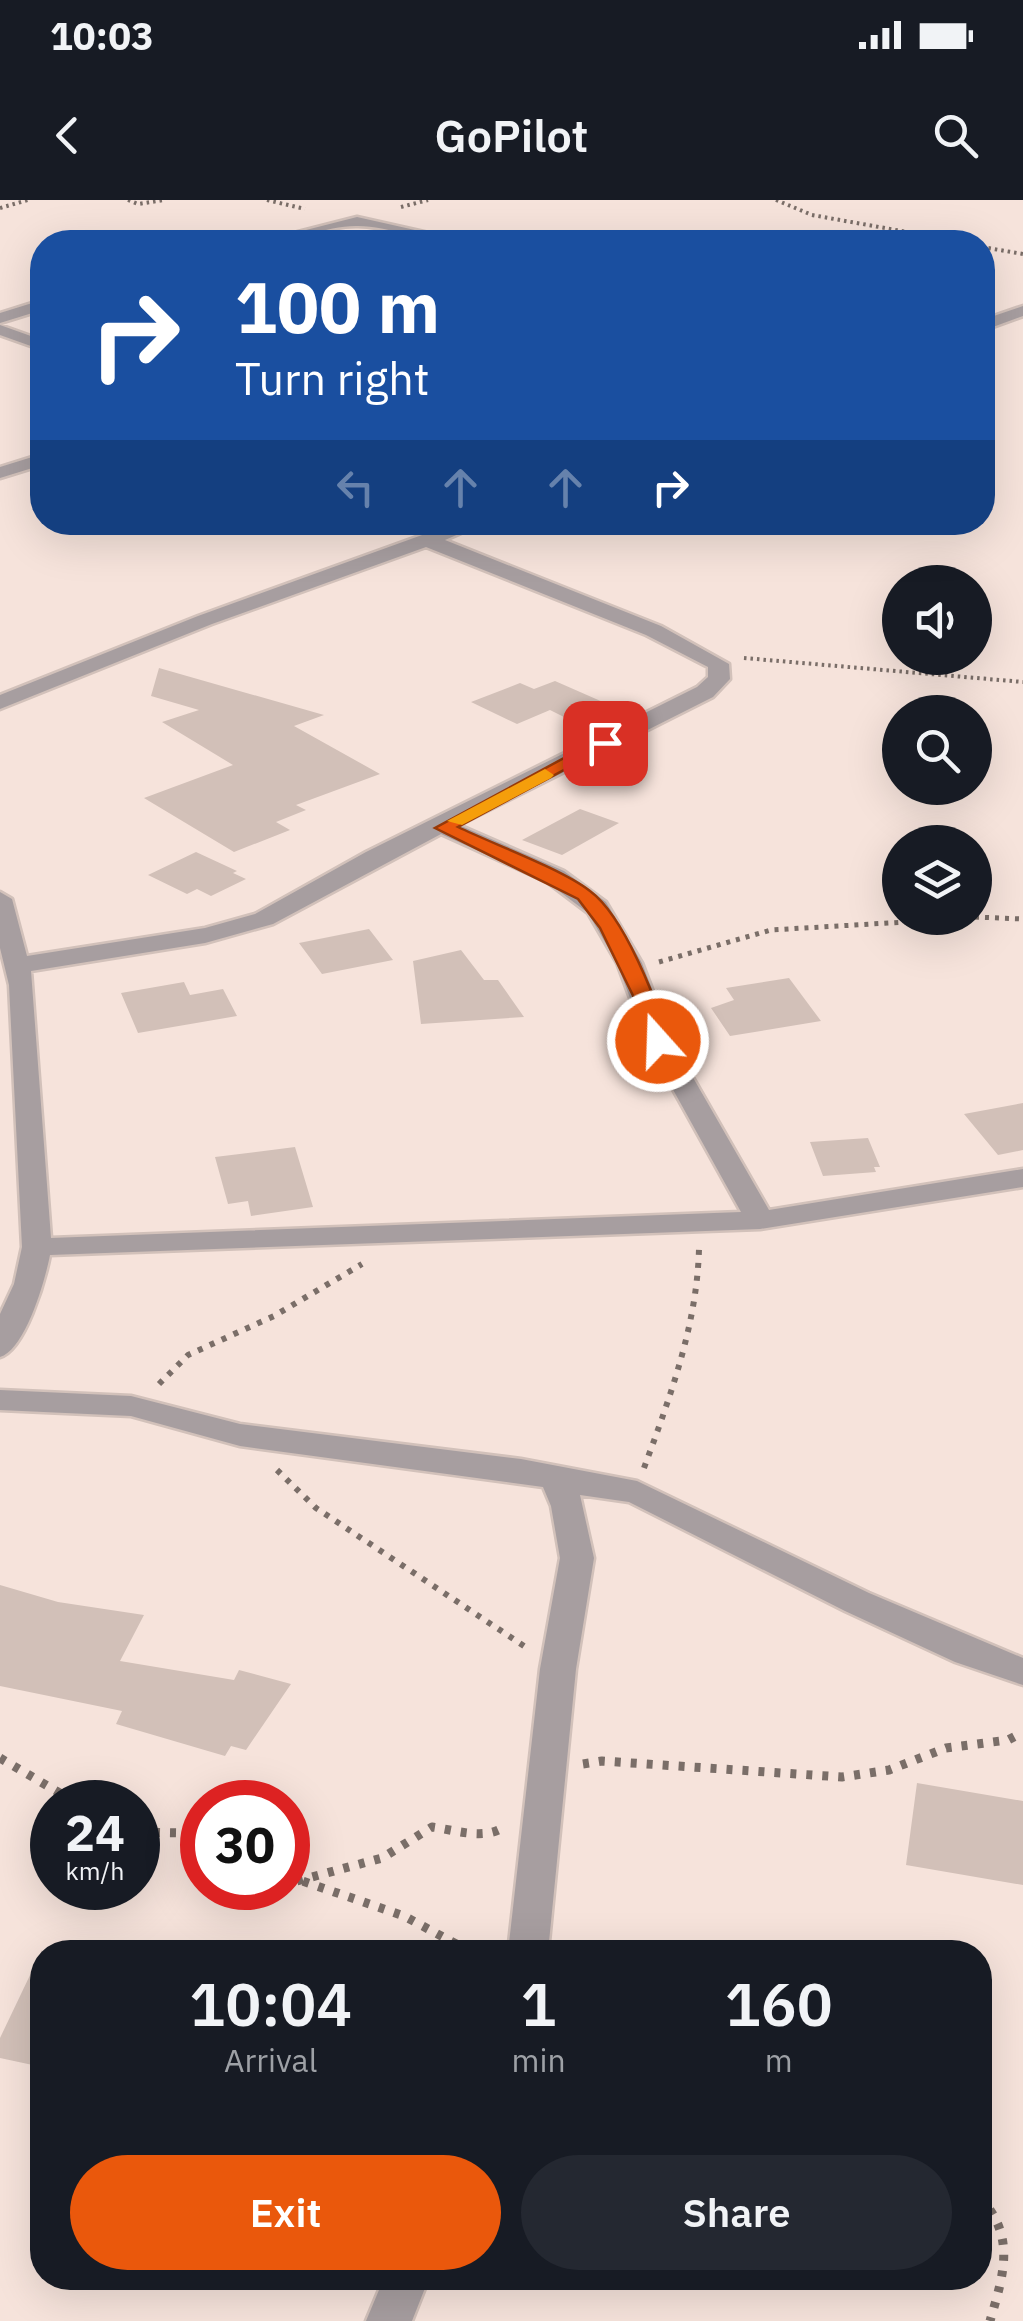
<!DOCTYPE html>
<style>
:root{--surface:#171b24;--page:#242831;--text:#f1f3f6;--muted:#9ea1a6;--accent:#ea580c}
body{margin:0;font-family:"IBM Plex Sans",sans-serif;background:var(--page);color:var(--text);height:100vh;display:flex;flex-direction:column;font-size:38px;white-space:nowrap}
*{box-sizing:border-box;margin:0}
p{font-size:32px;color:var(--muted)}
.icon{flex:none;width:55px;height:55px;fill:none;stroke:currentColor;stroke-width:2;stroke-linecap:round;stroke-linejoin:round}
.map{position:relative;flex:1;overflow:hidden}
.drawer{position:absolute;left:30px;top:1740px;width:962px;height:350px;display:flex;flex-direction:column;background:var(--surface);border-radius:40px;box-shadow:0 10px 40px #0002}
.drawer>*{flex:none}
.banner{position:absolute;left:30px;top:30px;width:965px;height:305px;border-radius:40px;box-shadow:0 10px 40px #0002;background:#1a4fa0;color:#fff;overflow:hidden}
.tools{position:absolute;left:882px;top:365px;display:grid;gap:20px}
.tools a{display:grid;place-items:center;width:110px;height:110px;border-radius:50%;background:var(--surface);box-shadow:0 10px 40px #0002;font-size:50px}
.speed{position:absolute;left:30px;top:1580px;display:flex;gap:20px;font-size:50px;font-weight:700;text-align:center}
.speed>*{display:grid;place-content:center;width:130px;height:130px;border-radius:50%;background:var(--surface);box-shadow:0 10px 40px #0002;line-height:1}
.speed small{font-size:25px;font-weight:400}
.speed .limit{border:15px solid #d22;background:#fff;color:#111}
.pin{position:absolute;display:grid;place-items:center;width:85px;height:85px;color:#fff;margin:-42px;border-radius:20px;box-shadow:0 5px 15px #0006}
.me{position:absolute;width:110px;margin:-55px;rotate:340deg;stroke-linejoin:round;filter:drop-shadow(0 0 8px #0008)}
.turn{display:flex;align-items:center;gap:35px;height:210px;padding:0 40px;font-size:45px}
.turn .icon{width:130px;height:130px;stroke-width:2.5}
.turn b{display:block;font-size:70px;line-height:85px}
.lanes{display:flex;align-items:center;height:95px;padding:0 40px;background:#0003;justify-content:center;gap:50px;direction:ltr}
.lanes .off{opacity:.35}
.eta{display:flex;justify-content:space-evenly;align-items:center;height:170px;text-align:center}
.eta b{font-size:60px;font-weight:600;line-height:70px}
.cta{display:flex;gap:20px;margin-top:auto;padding:20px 40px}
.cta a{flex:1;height:115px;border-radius:60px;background:var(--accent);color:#fff;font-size:40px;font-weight:600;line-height:115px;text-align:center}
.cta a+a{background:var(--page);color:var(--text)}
.status{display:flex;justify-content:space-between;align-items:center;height:70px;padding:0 50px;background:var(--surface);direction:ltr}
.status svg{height:28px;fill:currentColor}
header{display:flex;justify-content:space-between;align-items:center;height:130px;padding:0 40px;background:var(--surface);font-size:45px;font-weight:600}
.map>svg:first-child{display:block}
</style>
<div class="status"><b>10:03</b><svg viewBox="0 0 49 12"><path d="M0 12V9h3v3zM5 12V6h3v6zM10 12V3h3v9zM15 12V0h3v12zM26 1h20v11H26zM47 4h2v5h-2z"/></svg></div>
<header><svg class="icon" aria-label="back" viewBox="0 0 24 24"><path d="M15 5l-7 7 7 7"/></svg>GoPilot<svg class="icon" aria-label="search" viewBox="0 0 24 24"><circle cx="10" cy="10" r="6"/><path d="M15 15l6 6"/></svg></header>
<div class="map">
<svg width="1023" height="2121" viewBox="0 0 1023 2121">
<rect width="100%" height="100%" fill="#f6e3db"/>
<path fill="#d2c0b8" d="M159,468L324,515L294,526L380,574L296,605L306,610L276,622L290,630L234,652L144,598L233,565L162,522L199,510L151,496Z
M555,481L612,506L574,522L550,510L517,524L471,502L520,483L534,489Z
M580,609L619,623L562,655L522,640Z
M196,652L237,671L233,673L246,679L211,696L197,689L187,694L148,675Z
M369,729L393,760L322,774L299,743Z
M461,750L484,780H498L524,817L421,824L413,761Z
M789,778L821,821L730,836L711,808L734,800L726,788Z
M184,782L190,795L223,789L237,816L138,833L121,793Z
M1023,903V950L998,955L964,914Z
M868,938L880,967H874L876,972L823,976L810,942Z
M295,947L313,1007L251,1016L248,1001L228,1004L215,957Z
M0,1385L58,1402L144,1415L120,1461L234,1480L239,1470L291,1484L246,1550L231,1546L225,1556L116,1524L122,1511L0,1486Z
M917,1583L1023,1601V1685L906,1665Z
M42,1750V1867L0,1858V1838Z"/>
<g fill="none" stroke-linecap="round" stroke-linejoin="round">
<defs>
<path id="minor" d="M357,17L455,39L457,42C423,44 392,26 358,26C325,25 293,44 259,42Z
M42,100V110L0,123V113Z
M1023,106V116L982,131V120Z
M0,125L42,140V150L0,135Z
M42,254V265L0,278V267Z
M458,322H486L445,340L661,426L729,464L730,479L713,497L459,625L564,671L606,702L642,763L672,841L769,1010L1023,969V987L760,1029L50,1055C45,1081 25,1150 0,1157V1114L14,1084L22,1047L9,785L0,748V692L12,699L27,756L205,728L255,714L366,652L697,487L708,477V467L646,435L426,347L212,424L0,509V495L198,416ZM441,634L547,682L588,713L617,763L646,841L741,1012L51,1038L31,771L205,743L273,724Z
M0,1190L131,1196L240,1224L521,1259L637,1281L869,1393L1023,1458V1485L955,1462L845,1411L629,1302L580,1295L594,1358L576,1469L548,1752H508L540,1469L560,1358L551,1306L543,1287L240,1246L131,1216L0,1210Z
M384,2078H429L412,2121H366Z"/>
</defs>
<use href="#minor" stroke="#d2c1ba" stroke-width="5"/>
<path stroke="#7a6e68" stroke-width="4" stroke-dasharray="2.5 4" stroke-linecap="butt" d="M128,0L138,4L164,0
M267,0L305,9
M776,0L812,15L963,42
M401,7L428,0
M0,8L28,0
M982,47L1023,54
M744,458L1023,482"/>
<path stroke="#7a6e68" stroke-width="5" stroke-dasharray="4 6" stroke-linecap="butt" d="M975,717L1023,719
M659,762L771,730L972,718"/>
<path stroke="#7a6e68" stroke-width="6" stroke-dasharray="5 8" stroke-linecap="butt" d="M159,1184L188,1155L274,1116L362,1064
M644,1268C670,1197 697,1125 699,1049
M277,1270L316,1308L527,1448"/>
<path stroke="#7a6e68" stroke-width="9" stroke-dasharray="6 10" stroke-linecap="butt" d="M0,1558L75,1602
M583,1564L602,1561L842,1577L889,1570L946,1548L1008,1540L1023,1532
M138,1632L188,1633L202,1638
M288,1676L404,1716L471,1752
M297,1681L382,1658L432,1627C455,1630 486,1641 505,1626
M980,1997C1016,2037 1004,2073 990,2121"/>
<use href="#minor" fill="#a79ea0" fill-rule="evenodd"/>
</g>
<path fill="#ea580c" stroke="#983908" stroke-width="2.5" d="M599,539L614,543L458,627C493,644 562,669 590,691C625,717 656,800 669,841L658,847L648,841L639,808L600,728L578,699L435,628Z"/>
<path fill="#f59e0b" d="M545,569L554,575L551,578L462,625L447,621Z"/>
</svg>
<div class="tools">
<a><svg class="icon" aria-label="sound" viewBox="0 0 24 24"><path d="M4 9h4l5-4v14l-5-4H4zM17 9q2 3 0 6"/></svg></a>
<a><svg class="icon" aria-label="search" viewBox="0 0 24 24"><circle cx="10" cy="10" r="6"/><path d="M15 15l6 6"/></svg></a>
<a><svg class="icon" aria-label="layers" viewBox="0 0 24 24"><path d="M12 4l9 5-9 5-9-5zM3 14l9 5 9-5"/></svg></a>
</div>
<div class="speed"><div>24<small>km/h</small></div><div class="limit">30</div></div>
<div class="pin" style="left:605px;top:543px;background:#d93025"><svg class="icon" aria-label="arrive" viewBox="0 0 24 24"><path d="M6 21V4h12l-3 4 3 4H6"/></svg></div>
<svg class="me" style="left:658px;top:841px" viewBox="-20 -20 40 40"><circle r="17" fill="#ea580c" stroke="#fff" stroke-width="3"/><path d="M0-11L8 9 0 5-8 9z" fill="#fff"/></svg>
<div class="banner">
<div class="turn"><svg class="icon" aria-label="right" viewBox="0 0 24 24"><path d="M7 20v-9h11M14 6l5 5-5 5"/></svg><div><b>100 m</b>Turn right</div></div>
<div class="lanes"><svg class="icon off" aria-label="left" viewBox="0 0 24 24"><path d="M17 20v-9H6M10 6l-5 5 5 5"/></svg><svg class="icon off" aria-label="ahead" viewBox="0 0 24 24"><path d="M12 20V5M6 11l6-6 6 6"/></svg><svg class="icon off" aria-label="ahead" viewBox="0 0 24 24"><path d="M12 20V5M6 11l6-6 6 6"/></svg><svg class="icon" aria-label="right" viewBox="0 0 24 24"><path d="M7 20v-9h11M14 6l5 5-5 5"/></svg></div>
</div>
<section class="drawer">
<div class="eta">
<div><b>10:04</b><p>Arrival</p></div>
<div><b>1</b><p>min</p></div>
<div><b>160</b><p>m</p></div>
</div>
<div class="cta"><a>Exit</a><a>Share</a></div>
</section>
</div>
